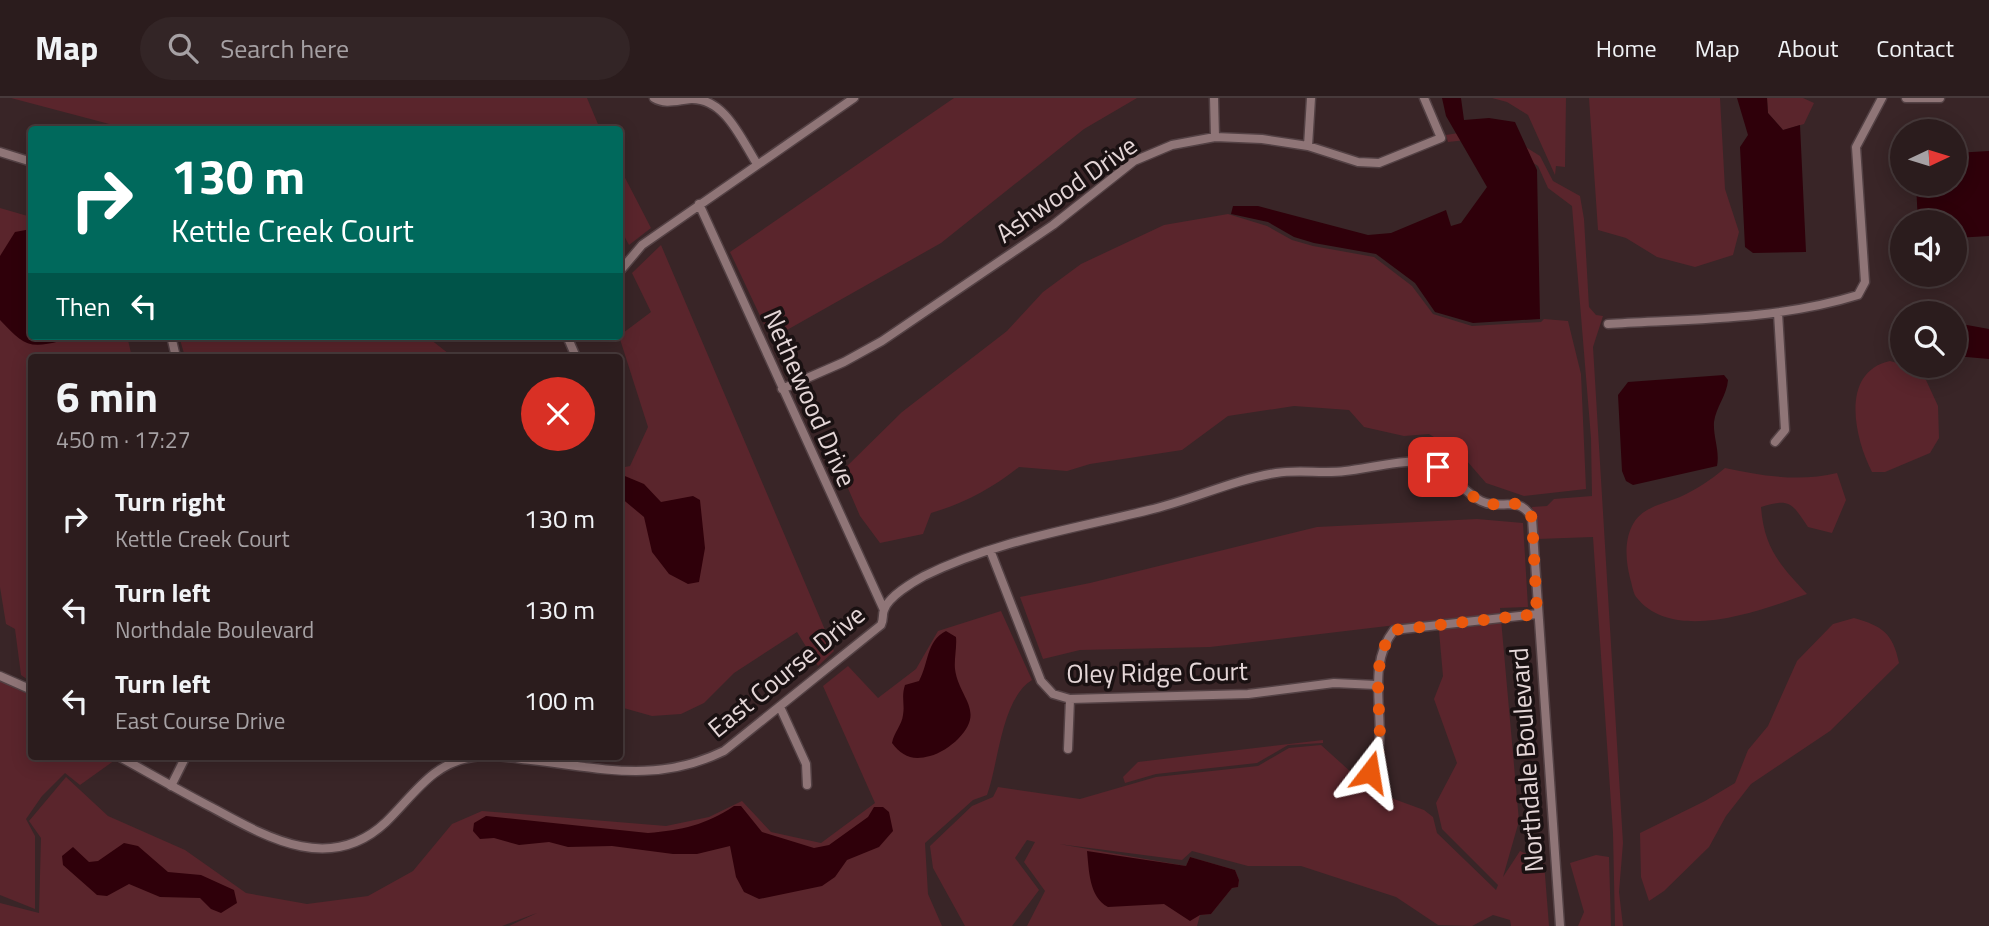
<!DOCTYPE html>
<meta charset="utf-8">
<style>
:root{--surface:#2b1c1d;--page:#332526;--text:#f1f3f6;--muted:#a6a1a4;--line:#473a3b}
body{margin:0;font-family:"Titillium Web",sans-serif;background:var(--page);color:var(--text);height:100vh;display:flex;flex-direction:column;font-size:26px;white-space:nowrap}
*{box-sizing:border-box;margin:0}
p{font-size:23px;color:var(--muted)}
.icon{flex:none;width:38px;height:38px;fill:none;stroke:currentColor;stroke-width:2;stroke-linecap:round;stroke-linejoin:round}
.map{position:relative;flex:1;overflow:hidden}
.side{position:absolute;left:28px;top:256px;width:595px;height:406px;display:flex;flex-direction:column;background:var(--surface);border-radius:7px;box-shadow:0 4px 18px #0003,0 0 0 2px var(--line)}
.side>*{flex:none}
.top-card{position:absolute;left:28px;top:28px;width:595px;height:214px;border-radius:7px;box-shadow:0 4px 18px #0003,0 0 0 2px var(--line);background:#00695c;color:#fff;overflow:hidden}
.needle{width:46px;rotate:86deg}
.buttons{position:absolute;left:1890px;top:21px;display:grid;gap:14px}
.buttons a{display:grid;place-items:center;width:77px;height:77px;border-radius:50%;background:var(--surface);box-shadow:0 4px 18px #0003,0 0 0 2px var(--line);font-size:35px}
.pin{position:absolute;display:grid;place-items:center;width:60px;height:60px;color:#fff;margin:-30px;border-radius:14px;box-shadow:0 4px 10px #0006}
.me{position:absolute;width:77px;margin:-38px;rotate:14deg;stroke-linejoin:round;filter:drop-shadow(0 0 5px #0008)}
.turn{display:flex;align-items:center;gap:24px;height:147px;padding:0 28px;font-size:32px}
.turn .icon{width:91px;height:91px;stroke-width:2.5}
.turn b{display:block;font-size:49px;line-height:60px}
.then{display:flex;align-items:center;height:66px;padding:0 28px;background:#0003;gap:14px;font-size:26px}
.round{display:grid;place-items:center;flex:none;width:74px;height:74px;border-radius:37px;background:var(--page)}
.overview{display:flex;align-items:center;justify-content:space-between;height:119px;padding:0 28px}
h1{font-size:42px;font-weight:700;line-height:52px}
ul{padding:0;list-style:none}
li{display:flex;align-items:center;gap:21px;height:91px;padding:0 28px}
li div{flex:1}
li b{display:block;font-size:26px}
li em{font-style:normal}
header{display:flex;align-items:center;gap:42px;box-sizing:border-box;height:98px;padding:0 35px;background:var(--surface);border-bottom:2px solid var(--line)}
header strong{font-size:33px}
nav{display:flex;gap:38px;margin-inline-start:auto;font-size:24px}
.search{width:490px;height:63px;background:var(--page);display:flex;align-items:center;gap:18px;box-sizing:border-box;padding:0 24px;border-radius:38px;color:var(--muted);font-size:26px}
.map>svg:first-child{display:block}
</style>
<header>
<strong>Map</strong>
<div class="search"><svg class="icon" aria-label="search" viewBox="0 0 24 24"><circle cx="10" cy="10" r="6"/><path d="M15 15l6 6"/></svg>Search here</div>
<nav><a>Home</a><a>Map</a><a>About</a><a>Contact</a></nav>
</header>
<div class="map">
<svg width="1989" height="828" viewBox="0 0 1989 828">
<rect width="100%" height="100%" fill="#392527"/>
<path fill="#5a252c" d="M11,0H587L600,31L132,32Z
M954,0H1137L1084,31L941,145L771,241L730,154Z
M1492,0H1566L1565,69L1556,68L1555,77L1528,17L1507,4Z
M1589,0H1720L1725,91L1739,134L1733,157L1695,169L1657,159L1626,140L1598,132Z
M1767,0H1803L1814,5L1804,26L1783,32L1768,15Z
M1494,29L1540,58L1553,83L1580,98L1584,121L1589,209L1596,217L1603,218L1593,249L1623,745L1619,794L1623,828H1615L1613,735L1593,439L1537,441L1532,409L1547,408L1554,401L1592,398L1591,340L1572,108L1548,90L1538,68L1494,39L1448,44L1446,37Z
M620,70L651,130L629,147L620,130Z
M0,110L31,119L32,238H127L132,259H32L31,584L21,577L15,531L6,526L0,489Z
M1228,116L1267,128L1292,142L1313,148L1374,159L1412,188L1433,216L1472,228L1541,224L1544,221L1568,223L1581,276L1586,391L1524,398L1486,385L1460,355L1429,336L1404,338L1364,329L1349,312L1294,308L1228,318L1182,352L1090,366L1067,373L1019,369C991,391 965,405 931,415L923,436L880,445L860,418L841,374L902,314L1007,233L1043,194L1081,166L1164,127Z
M661,147L834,553L818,568L797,534L734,575L704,605L681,616L652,618L620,609V370L630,368L648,329L619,238L651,214L632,175Z
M179,238H426L453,259H185Z
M1890,263L1908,268L1926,282L1938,308L1939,340L1930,355L1885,374H1872C1854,339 1840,274 1890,263Z
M1725,370C1761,378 1801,384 1837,375L1846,402L1832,435L1808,429C1792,405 1790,400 1761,409C1764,450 1780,467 1807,496C1762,512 1674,546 1637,500C1633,496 1632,486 1630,480C1626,464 1624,444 1632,428C1641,409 1663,406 1680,399C1697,391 1711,382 1725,370Z
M1477,421L1523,425L1528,509L1500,510L1519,723L1503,779L1520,753L1544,764L1549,828H1511L1510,822L1493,817L1472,828L1438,827L1396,799L1301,768H1248L1192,753L1182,762L1059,746L1186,768L1190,759L1235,772L1239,782L1238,789L1232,790L1211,816L1200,817L1197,828H1027L1045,793L1024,764L1035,744L1027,742L1015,760L1039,792L1012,828H965L933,770L930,748L972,708L993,699L998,689L1080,701L1156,679L1258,668L1289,650L1321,647L1372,693L1424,712L1433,719L1437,735L1496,792L1498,787L1442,731L1436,705L1457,665L1434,601L1443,578L1438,522L1210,549L1080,552L1043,561L1020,499L1090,485L1317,429Z
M1001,513L1032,582C1001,601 999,664 987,697L973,702L925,745L928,796L942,828H509L537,815L502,828H0V805L39,815L41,740L29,723L66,679L108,718L185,752L246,795L307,806L368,798L413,773L452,726L482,713L666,728L709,719L742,703L771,734L821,745L875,705L823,588L848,568L878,600L916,571L938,533Z
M1854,520C1882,528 1893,535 1899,565L1830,633L1751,686L1726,718L1709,749L1664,793L1649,803L1641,779L1640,735L1705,703L1735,685L1748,652L1768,628L1797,563L1833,526Z
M0,582L31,596L32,658H110L115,662L80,687L65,675L42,698L26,721L35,738V811L0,797Z
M1323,642V645L1288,647L1257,665L1156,676L1125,685L1123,679L1138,664Z
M1596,757L1609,759L1611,828H1578L1584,814L1570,765Z"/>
<path fill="#2f000a" d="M1442,0H1461L1464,22L1489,20L1515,24L1537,72L1540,221L1473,225L1435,214L1415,185L1376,156L1314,145L1294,139L1268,124L1231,116L1233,108H1258L1368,137L1391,135L1446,112L1451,128L1461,125L1487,89L1446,18Z
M1737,0H1767L1768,15L1783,32L1800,27L1806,154L1753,155L1745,149L1740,49L1748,37Z
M1989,53V138L1955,140V124H1918L1916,86H1955V55Z
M31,131L32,238H60V243C27,252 22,245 0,222V158L15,134Z
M1967,227L1989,231V261L1955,258V230Z
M1724,277L1728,282C1727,297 1716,309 1714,324C1713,339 1720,353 1717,368L1633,387L1626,383L1622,373L1618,297L1628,284Z
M620,376L644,386L661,404L693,398L700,402L705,450L699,484L688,486L669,476L652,454L644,419L620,399Z
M946,533L956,539C957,549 954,562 955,571C959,601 986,612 958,641C951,648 939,656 930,658C912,663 902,658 892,645C894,634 902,627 903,617C905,606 901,599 905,587L919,583C929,565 926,543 946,533Z
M734,708H741L762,734L814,750L829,747L868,719L874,709H883L889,714L893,733L879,749L847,762L835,779L822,788L759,801L744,794L736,779L730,748L697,756H673L612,748L568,749L549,744L519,747L494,740L480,741L473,733L474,725L486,718L648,735C682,732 706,727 734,708Z
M124,745L138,748L168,774L201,777L234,792L237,805L221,815L211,811L200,800L160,799L129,786L107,798L97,797L63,767L62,758L73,749L89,764L98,763Z
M1087,753L1186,768L1190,759L1235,772L1239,782L1238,789L1232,790L1211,816L1200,817L1190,823L1164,806L1108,809C1089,799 1089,772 1087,753Z"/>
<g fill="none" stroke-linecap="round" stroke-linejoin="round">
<defs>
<path id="minor" d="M654,0C665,7 678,2 691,1C725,0 741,41 757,66
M1214,0L1215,39
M1906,0H1940
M1308,48L1311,0
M0,54L32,64
M699,106L884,512
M620,173L642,147L854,0
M1608,226C1691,221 1778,222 1858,197L1865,184L1856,49L1882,0
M171,238L176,259
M567,238L576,259
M782,291L844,264L882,243L1053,127L1134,63L1172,47L1215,39L1262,41L1308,48L1358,64L1379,65L1441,40L1424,0
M1775,344L1785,332L1778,215
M990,452L1041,583L1053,596L1070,601L1248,596L1334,585L1376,587
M0,578L32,592
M780,609L806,666L807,687
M1068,651L1070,601
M118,658C149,675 180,693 211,709C266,739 330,777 386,724C414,697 432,665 473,659C492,656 513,660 531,662C602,670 656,686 724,653L881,527C884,521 882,517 884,512C888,499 913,484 924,478C995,443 1073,431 1149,412C1192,402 1232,382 1276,375C1299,371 1322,376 1345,373C1366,371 1405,361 1424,364C1448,369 1461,393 1481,403C1501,413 1519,396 1532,420L1560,828
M1370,674C1395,639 1360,575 1394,532L1537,516
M171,688L186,658"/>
</defs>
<use href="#minor" stroke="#534144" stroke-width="11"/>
<use href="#minor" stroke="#8f7577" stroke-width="8"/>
</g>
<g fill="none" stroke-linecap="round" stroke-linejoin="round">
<path stroke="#ea580c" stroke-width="12" stroke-dasharray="0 21.6" d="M1370,674C1395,641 1360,575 1394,532L1537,516L1532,420C1519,395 1504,412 1483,404C1467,397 1451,380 1438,369"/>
</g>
<g text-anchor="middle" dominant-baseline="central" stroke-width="7" stroke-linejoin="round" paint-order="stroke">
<g font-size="26" fill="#e4d6d7" stroke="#1a1112">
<text transform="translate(1066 91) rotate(-35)">Ashwood Drive</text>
<text transform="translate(810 300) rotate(66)">Nethewood Drive</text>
<text transform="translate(786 573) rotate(-39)">East Course Drive</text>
<text transform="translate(1157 574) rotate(-1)">Oley Ridge Court</text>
<text transform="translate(1526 662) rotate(-94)">Northdale Boulevard</text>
</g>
</g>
</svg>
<div class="buttons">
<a><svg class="needle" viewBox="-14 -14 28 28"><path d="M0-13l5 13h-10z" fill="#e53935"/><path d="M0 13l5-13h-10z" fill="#a6a1a4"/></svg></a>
<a><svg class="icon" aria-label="sound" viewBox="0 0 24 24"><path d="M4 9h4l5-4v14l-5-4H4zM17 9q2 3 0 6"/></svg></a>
<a><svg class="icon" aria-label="search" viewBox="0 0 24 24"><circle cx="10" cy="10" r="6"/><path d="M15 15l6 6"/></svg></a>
</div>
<div class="pin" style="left:1438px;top:369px;background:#d93025"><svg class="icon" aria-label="arrive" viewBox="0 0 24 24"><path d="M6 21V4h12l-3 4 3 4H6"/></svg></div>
<svg class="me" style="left:1370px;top:674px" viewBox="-20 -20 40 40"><path d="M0-17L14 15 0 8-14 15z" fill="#ea580c" stroke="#fff" stroke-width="4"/></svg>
<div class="top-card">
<div class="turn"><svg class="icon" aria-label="right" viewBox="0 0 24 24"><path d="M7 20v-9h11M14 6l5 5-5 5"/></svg><div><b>130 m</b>Kettle Creek Court</div></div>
<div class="then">Then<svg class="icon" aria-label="left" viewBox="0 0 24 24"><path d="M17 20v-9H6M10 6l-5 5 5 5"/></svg></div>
</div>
<section class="side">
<div class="overview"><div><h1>6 min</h1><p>450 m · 17:27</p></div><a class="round" style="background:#d93025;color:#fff"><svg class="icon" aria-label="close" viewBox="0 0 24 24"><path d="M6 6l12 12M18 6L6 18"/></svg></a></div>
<ul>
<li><svg class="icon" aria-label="right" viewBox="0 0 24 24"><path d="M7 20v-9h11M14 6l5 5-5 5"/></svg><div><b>Turn right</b><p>Kettle Creek Court</p></div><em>130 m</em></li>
<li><svg class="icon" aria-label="left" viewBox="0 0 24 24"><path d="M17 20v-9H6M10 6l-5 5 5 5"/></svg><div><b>Turn left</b><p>Northdale Boulevard</p></div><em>130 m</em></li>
<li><svg class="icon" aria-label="left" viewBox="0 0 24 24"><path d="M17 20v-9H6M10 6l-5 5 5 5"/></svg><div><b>Turn left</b><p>East Course Drive</p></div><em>100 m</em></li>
</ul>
</section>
</div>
